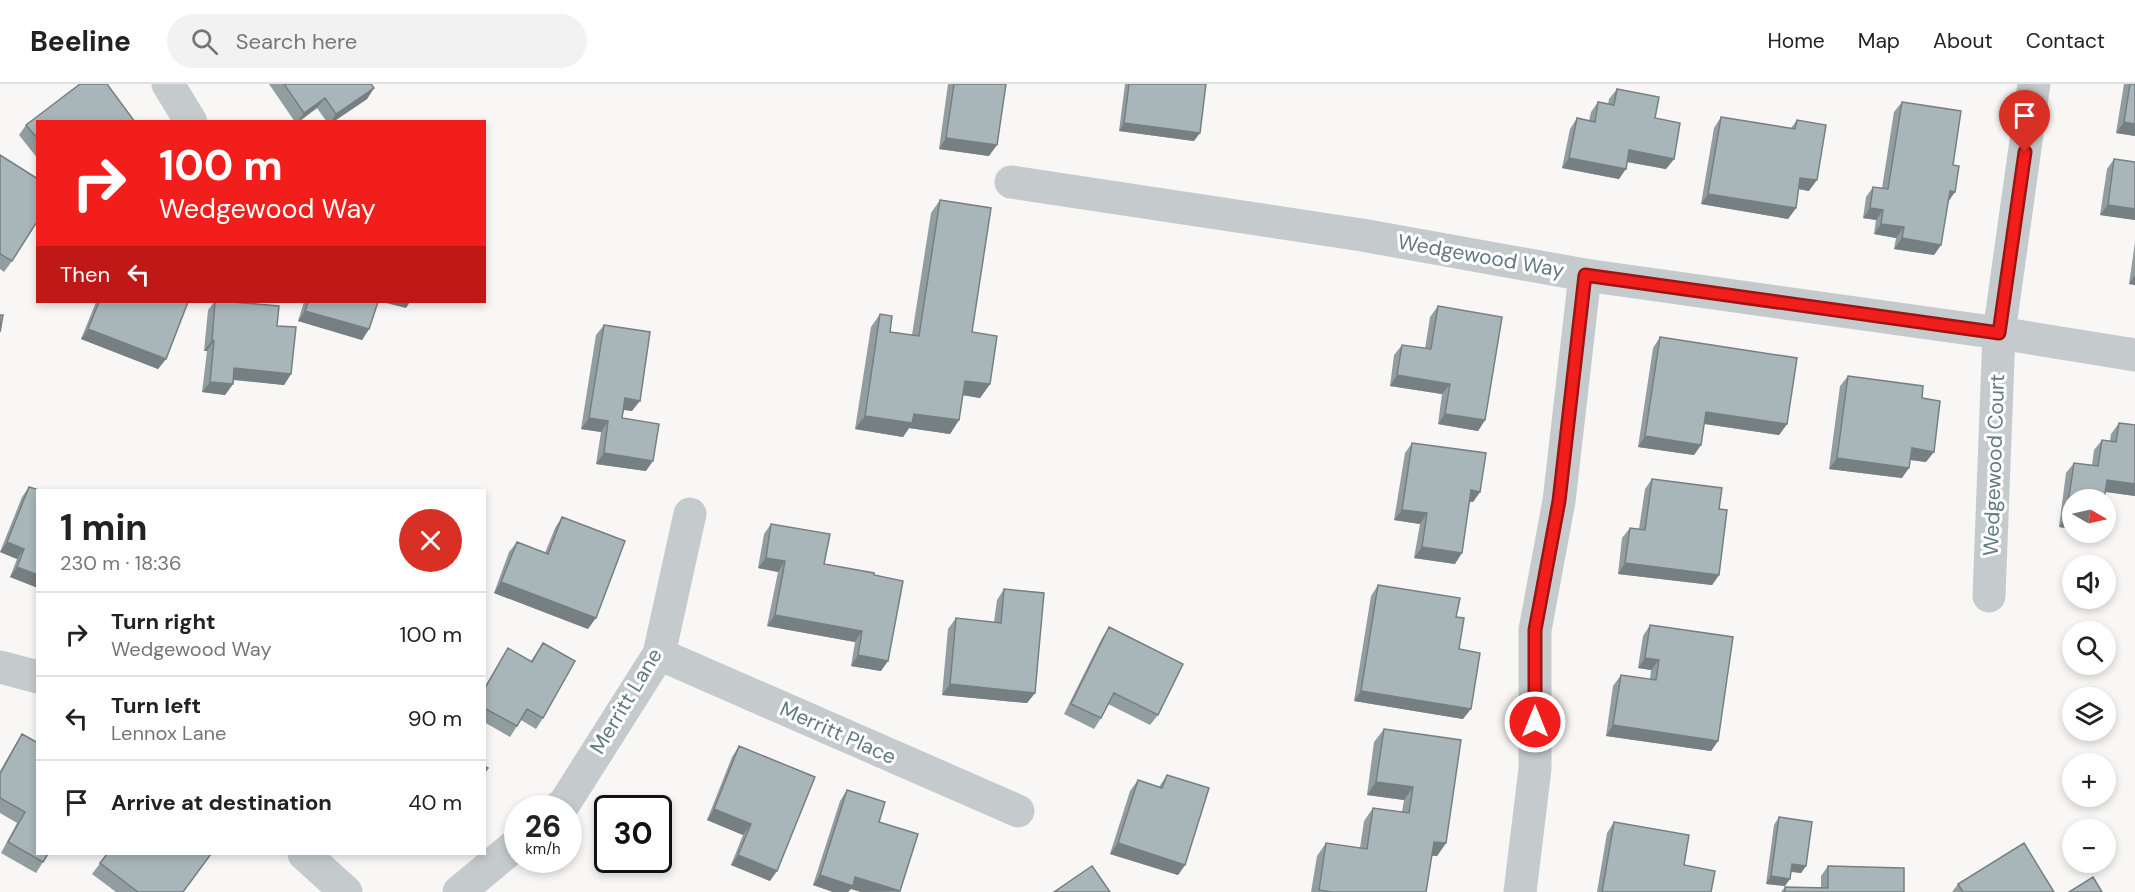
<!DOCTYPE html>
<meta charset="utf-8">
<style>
:root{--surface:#fff;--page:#f2f2f2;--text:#222;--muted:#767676;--line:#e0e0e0}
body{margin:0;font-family:"DM Sans",sans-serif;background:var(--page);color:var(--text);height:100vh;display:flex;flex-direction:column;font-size:22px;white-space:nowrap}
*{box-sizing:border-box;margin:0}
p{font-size:20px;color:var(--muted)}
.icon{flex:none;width:33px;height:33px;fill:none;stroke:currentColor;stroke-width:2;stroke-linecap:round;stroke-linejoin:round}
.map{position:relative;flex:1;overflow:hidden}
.drawer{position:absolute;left:36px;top:405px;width:450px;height:366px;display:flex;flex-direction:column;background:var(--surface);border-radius:0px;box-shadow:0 3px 9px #0003}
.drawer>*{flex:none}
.banner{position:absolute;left:36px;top:36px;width:450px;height:183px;border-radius:0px;box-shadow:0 3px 9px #0003;background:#f11e1c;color:#fff;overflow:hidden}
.needle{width:39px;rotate:99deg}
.controls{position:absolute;left:2062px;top:405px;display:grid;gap:12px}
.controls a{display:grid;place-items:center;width:54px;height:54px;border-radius:50%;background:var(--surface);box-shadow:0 3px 9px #0003;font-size:30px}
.speed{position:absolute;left:504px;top:711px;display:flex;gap:12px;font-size:30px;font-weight:700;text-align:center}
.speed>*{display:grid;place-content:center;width:78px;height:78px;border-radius:50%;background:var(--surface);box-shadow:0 3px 9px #0003;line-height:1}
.speed small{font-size:15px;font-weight:400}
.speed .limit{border:3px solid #111;border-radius:9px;background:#fff;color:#111}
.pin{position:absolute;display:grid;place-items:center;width:51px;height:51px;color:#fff;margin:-62px -26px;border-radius:50% 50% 50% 0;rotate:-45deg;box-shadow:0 0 6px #0007}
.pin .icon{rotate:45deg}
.me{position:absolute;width:66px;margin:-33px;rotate:0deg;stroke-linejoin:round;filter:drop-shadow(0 0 4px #0008)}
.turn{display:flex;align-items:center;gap:21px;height:126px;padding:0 24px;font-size:27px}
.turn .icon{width:78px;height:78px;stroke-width:2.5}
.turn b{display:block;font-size:42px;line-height:51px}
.then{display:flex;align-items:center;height:57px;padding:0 24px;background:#0003;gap:12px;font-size:22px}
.round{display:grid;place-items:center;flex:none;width:63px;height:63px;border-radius:32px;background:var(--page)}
.head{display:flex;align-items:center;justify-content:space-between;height:102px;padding:0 24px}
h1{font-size:36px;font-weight:700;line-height:45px}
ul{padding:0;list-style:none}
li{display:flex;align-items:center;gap:18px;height:84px;padding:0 24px;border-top:2px solid var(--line)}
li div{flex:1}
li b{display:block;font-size:22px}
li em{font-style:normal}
header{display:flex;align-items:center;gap:36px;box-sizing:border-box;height:84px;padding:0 30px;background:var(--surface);border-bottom:2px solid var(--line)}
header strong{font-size:28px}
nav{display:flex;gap:33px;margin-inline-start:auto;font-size:21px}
.search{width:420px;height:54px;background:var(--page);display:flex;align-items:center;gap:15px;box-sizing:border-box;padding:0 21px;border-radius:33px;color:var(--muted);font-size:22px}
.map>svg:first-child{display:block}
</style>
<header>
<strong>Beeline</strong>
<div class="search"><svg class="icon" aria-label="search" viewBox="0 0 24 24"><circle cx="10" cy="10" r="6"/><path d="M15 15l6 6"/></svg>Search here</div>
<nav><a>Home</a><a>Map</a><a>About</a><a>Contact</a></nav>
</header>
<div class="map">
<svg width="2135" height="808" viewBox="0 0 2135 808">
<rect width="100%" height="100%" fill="#f8f7f5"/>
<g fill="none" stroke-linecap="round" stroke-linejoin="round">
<path stroke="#c5cbcd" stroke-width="33" d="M168,0L191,38
M1011,98L1362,151L1585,191L1999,249L2135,271
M1989,512L1999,249L2034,0
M659,570L1018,727
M0,583L38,593
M558,724L564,720L659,570L690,430
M304,770L346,808
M459,808L518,759
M1520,808L1535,685V546L1559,417L1585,191"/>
</g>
<path fill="#919d9f" d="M269,0H371L374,4L367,15L333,38H327L317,24L299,38H295Z
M948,0H1006L989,72L939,65Z
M1125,0H1206L1194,57L1119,47Z
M2124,0H2135V52L2116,49Z
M1617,5L1655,34L1674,75L1666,85L1627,78L1619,95L1562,84L1570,45L1577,34L1589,37L1591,28L1598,18L1608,20L1609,15Z
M1902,18L1953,81L1941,161L1934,171L1894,165L1896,154L1874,150L1876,136L1863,134L1866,113L1873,103L1882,104L1894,28Z
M1721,33L1791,44L1797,36L1809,107L1799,105L1796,124L1788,135L1701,120L1714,44Z
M38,38V75L19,51L26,41Z
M0,71L12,177L4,188L0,185Z
M2114,75L2135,78V136L2100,131L2107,85Z
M940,116L972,248L990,300L980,314L963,311L959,336L950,350L909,344L903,353L855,345L871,243L880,230L890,248L912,251L931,129Z
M2135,158V201L2129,200Z
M96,218H188L166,275L158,285L81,255Z
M214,218H233L277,242L291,290L284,301L233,296V300L225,311L202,308L207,267H204L208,226Z
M304,218H378L369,245L362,256L298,237Z
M1438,222L1485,336L1478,347L1438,340L1442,310L1390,302L1394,271L1402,261L1425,265L1430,233Z
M604,241L632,327L624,326L622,334L646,387L596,380L601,348L581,345L596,251Z
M1660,253L1787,340L1779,351L1704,340L1701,361L1694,371L1638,363L1653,264Z
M1848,292L1922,314L1926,378L1910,376L1902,394L1829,385L1840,302Z
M2119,339L2135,341V412L2105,408L2073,416V445L2059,443L2066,389L2074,379L2092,381L2094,366L2102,356L2110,357L2111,350Z
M1412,359L1480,408L1473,418H1470L1455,480L1414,474L1420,440L1394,436L1405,369Z
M1652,395L1719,425V491L1712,501L1618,490L1622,454L1630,444L1639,445L1645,405Z
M29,403L38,504L10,493L17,475L0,468L22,413Z
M562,433L588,545L494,509L509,468L517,458L545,469L555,444Z
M771,440L824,480L874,491L881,587L851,582L855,558L767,542L778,488L758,484L764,450Z
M1378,501L1456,533L1459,565L1463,635L1354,617L1371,512Z
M1004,505L1035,609L1027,619L942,611L948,545L956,534L994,538L997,516Z
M1650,541L1718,657L1711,667L1606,652L1613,602L1621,591L1650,595L1651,586L1638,584L1643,552Z
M1109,543L1158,631L1150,641L1108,620L1101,634L1094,645L1064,630L1102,554Z
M543,559V634L536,645L521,636L510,653L484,638V604L501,575L508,564L531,577Z
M1384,645L1446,759L1437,772H1432L1426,808H1311L1317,772L1326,759L1360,764L1364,737L1373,724L1402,728L1404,716L1367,711L1374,658Z
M22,650L43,778L36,789L1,769L17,739L0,729V687L15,661Z
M739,662L770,797L731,781L743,751L707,736L732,673Z
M1167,691L1185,781L1178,791L1110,770L1130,707L1138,696L1159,703Z
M847,706L879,738L900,808H861L851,805L848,808H833L813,801L840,717Z
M1779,733L1806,782L1801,789L1791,788L1785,802L1766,800L1774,741Z
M1614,738L1684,781L1711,808H1597L1607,749Z
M107,770L183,808H116L92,790Z
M1828,782L1904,808H1781L1785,803H1821V792Z
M1958,800L2054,808H1952Z"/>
<path fill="#767f82" d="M374,4L367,15L333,38H331L336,30Z
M325,14L317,24L297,38L304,29Z
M2124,38L2135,40V52L2116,49Z
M1124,39L1200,49L1194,57L1119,47Z
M946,54L997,61L989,72L939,65Z
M1629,66L1674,75L1666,85L1622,77Z
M1569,74L1626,85L1619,95L1562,84Z
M1800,94L1817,96L1809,107L1793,104Z
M1950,107L1955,108L1948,118Z
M1708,110L1796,124L1788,135L1701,120Z
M2108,121L2135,125V136L2100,131Z
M1870,124L1883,126L1876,136L1863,134Z
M1881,140L1904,143L1896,154L1874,150Z
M1902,154L1941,161L1934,171L1894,165Z
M2135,191V201L2129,200Z
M382,218H410L406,224Z
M305,227L369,245L362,256L298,237Z
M88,245L166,275L158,285L81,255Z
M212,256L214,257L207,267H204Z
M234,284L291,290L284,301L227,295Z
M1397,291L1450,300L1442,310L1390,302Z
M965,297L990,300L980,314L956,310Z
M210,298L233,300L225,311L202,308Z
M625,314L640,317L632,327L618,325Z
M1706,328L1787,340L1779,351L1699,339Z
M914,330L959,336L950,350L909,344L903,353L855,345L865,332Z
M1445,330L1485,336L1478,347L1438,340Z
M589,334L608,337L601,348L581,345Z
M1645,352L1701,361L1694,371L1638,363Z
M1912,364L1934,368L1926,378L1904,375Z
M604,369L653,377L646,387L596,380Z
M1837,374L1909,384L1902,394L1829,385Z
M2107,396L2135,400V412L2100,407Z
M1471,406L1480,408L1473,418L1464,417Z
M1402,426L1427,429L1420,440L1394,436Z
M2066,433L2073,434V445L2059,443Z
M7,458L24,465L17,475L0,468Z
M1422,463L1462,469L1455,480L1414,474Z
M766,474L785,477L778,488L758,484Z
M1625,479L1719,491L1712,501L1618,490Z
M17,483L38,491V504L10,493Z
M501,498L596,534L588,545L494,509Z
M775,531L862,547L855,558L767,542Z
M858,571L888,577L881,587L851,582Z
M1645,574L1659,576L1651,586L1638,584Z
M950,600L1035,609L1027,619L942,611Z
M1361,607L1471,625L1463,635L1354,617Z
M1613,641L1718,657L1711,667L1606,652Z
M1376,698L1413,703L1404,716L1367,711Z
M714,725L751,740L743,751L707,736Z
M1434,758L1446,759L1437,772L1425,771Z
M1118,759L1185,781L1178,791L1110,770Z
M738,771L777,787L770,797L731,781Z
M1792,780L1806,782L1801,789L1787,787Z
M820,791L855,793L900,807L861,808L851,805L848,808H833L813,801Z
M1771,792L1790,795L1785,802L1766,800Z"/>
<path fill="#a9b6b9" stroke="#767f82" stroke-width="1.5" d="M80,0H107L135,38H38V55L26,41Z
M284,0H371L374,4L336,30L325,14L304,29Z
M954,0H1006L997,61L946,54Z
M1129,0H1206L1200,49L1124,39Z
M2130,0H2135V40L2124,38Z
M1617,5L1659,13L1655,34L1680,39L1674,75L1629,66L1626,85L1569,74L1577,34L1595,38L1598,18L1614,21Z
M1902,18L1961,27L1953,81L1959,82L1955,108L1950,107L1941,161L1902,154L1904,143L1881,140L1883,126L1870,124L1873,103L1888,105Z
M1721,33L1795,45L1797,36L1826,41L1817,96L1800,94L1796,124L1708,110Z
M0,71L38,95V136L12,177L0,170Z
M2114,75L2135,78V125L2108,121Z
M940,116L991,124L972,248L997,252L990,300L965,297L959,336L914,330L912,339L865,332L880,230L892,232L890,248L919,252Z
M99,218H188L166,275L88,245Z
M215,218H233L279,222L277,242L296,243L291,290L234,284L233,300L210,298L214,257L212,256Z
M308,218H378L369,245L305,227Z
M1438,222L1502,233L1485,336L1445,330L1450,300L1397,291L1402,261L1431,265Z
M0,231H3L0,248Z
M604,241L650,248L640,317L625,314L622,334L659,340L653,377L604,369L608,337L589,334Z
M1660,253L1797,274L1787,340L1706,328L1701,361L1645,352Z
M1848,292L1923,302L1922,314L1940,317L1934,368L1912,364L1909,384L1837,374Z
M2119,339L2135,341V400L2107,396L2104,416H2073V434L2066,433L2074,379L2098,382L2102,356L2116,358Z
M1412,359L1486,369L1480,408L1471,406L1462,469L1422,463L1427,429L1402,426Z
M1652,395L1722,404L1719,425L1727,426L1719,491L1625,479L1630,444L1645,446Z
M29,403L39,406H38V491L17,483L24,465L7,458Z
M562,433L625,457L596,534L501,498L517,458L548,470Z
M771,440L830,450L824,480L874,489V491L903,497L888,577L858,571L862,547L775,531L785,477L766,474Z
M1378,501L1460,514L1456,533L1464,534L1459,565L1480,569L1471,625L1361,607Z
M1004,505L1044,509L1035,609L950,600L956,534L1001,539Z
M1650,541L1733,553L1718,657L1613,641L1621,591L1656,596L1659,576L1645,574Z
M1109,543L1183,580L1158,631L1114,609L1101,634L1071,620Z
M543,559L575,577L543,634L527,625L517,642L484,624V606L508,564L532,578Z
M1384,645L1461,656L1446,759L1434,758L1426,808H1331L1319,806L1326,759L1367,765L1373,724L1409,729L1413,703L1376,698Z
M22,650L38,659V770H48L43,778L8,758L25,728L0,714V690Z
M739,662L815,693L777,787L738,771L751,740L714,725Z
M484,682L488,684L484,689Z
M1167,691L1209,704L1185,781L1118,759L1138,696L1162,704Z
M847,706L885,718L879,738L918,750L900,807L855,793L853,802L820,791Z
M1779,733L1812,738L1806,782L1792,780L1790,795L1771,792Z
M1614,738L1689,751L1684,781L1715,787L1711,808H1602Z
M2024,759L2054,808H1963L1958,800Z
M107,770H211L183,808H138L100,779Z
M1092,782L1110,808H1054Z
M1828,782L1904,784V808H1785V803L1828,804Z
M2093,793L2102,808H2069Z"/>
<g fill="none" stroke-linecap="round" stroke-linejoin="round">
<defs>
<path id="route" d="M1535,638V546L1559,417L1585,191L1999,249L2025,68"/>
</defs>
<use href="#route" stroke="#9d1412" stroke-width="15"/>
<use href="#route" stroke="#f11e1c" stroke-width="10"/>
</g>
<g text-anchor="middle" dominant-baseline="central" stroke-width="6" stroke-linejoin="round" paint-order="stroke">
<g font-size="21" fill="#607a82" stroke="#fff">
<text transform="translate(1481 172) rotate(10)">Wedgewood Way</text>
<text transform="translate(1994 381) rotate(-88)">Wedgewood Court</text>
<text transform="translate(626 617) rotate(-59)">Merritt Lane</text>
<text transform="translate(838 649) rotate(24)">Merritt Place</text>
</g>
</g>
</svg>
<div class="controls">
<a><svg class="needle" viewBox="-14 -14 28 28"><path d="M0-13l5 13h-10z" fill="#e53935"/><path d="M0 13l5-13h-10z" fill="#767676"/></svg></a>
<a><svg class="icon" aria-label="sound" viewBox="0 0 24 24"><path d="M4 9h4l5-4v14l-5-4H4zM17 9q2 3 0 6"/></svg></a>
<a><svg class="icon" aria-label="search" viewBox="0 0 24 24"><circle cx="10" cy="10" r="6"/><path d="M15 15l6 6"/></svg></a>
<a><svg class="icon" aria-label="layers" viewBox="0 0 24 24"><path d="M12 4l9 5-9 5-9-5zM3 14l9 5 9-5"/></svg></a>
<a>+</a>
<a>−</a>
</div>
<div class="speed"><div>26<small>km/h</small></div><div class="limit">30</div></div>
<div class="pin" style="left:2025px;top:68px;background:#d93025"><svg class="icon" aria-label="arrive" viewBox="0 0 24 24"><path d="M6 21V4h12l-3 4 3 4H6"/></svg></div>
<svg class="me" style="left:1535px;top:638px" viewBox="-20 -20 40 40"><circle r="17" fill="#f11e1c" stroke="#fff" stroke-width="3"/><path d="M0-11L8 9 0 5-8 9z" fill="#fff"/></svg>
<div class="banner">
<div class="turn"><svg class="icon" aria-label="right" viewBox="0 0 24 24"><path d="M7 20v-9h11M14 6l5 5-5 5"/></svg><div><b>100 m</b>Wedgewood Way</div></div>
<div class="then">Then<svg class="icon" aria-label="left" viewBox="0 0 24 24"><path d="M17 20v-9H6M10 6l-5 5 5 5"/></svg></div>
</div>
<section class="drawer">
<div class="head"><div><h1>1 min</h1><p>230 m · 18:36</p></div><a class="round" style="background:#d93025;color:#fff"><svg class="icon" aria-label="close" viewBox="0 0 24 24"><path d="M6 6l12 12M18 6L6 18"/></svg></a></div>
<ul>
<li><svg class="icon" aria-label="right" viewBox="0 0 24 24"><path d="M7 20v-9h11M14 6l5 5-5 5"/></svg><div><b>Turn right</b><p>Wedgewood Way</p></div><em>100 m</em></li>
<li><svg class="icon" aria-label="left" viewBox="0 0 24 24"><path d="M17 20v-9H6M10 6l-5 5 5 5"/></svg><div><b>Turn left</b><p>Lennox Lane</p></div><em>90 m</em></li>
<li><svg class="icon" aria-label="arrive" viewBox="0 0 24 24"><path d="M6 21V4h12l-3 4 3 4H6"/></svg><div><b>Arrive at destination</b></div><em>40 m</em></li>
</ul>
</section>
</div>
